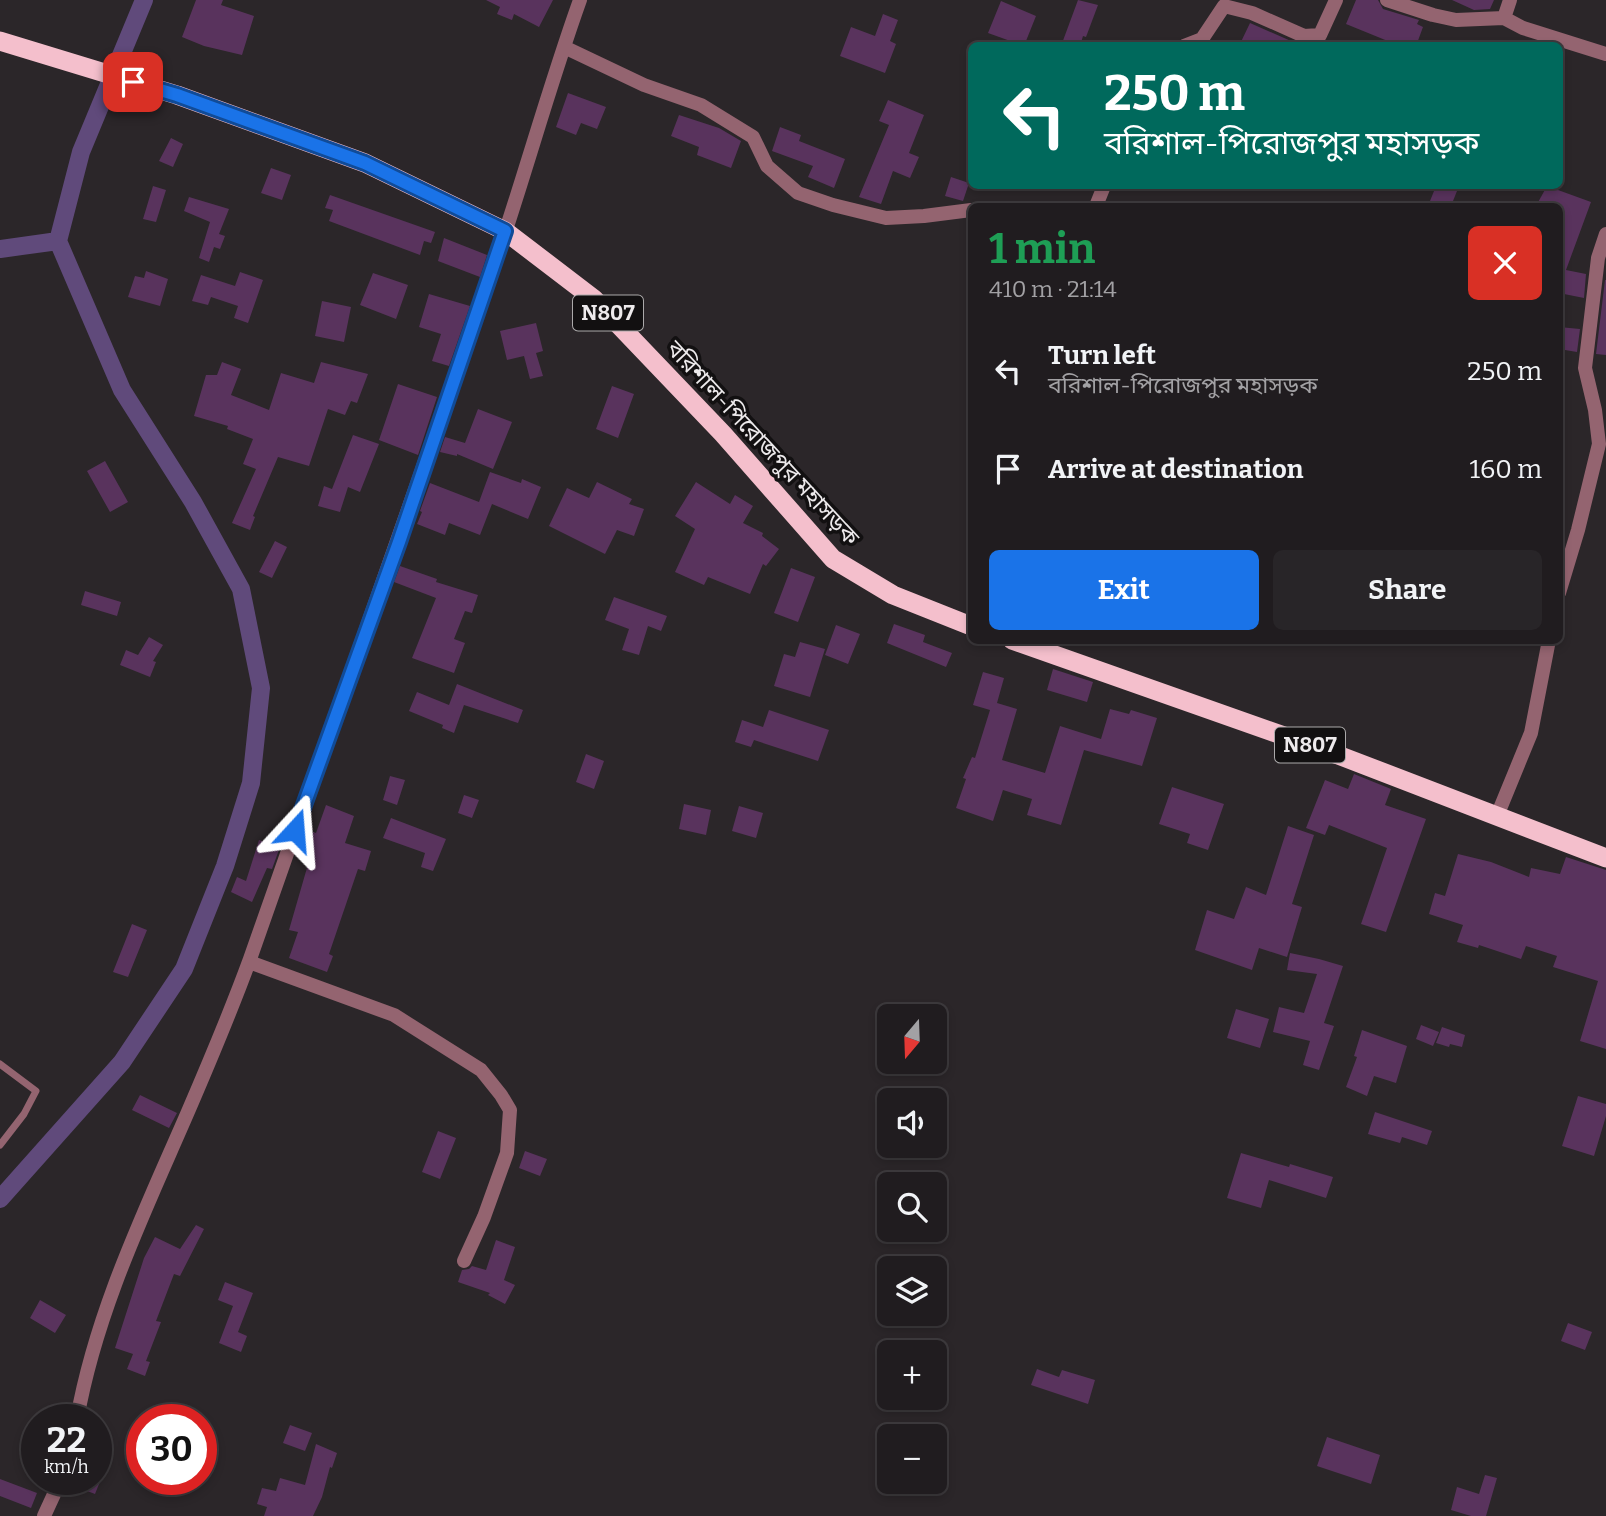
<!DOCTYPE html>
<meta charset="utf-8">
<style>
:root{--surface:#201c1f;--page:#282528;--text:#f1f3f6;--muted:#a2a1a4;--line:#3d3a3d;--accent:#1a73e8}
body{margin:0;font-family:Bitter,"Noto Sans Bengali",serif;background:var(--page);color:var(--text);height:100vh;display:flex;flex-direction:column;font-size:26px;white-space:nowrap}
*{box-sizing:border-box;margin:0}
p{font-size:23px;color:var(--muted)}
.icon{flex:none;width:38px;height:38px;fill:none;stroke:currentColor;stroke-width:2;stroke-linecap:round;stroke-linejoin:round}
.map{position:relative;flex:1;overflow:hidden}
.details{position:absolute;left:968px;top:203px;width:595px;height:441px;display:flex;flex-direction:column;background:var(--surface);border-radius:10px;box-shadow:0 4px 10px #0003,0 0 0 2px var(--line)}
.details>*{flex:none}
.hud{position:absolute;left:968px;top:42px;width:595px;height:147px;border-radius:10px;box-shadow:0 4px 10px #0003,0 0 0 2px var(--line);background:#00695c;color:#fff;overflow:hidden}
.needle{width:46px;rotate:199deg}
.controls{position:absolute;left:877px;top:1004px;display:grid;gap:14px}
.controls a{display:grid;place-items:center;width:70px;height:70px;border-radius:10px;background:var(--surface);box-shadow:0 4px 10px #0003,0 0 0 2px var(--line);font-size:35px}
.speed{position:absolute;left:21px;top:1404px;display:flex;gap:14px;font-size:35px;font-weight:700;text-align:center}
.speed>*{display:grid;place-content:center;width:91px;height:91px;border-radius:50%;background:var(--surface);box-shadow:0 4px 10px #0003,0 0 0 2px var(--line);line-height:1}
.speed small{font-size:18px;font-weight:400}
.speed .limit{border:10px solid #d22;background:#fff;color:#111}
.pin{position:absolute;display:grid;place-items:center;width:60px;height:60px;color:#fff;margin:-30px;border-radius:14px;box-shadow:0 4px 10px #0006}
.me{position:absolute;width:77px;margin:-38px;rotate:19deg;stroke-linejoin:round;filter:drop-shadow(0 0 5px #0008)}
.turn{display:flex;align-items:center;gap:24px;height:147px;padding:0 21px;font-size:32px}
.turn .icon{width:91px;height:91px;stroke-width:2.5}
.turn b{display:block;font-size:49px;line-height:60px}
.round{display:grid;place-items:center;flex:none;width:74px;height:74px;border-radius:10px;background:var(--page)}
.overview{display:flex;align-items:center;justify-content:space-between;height:119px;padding:0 21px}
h1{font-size:42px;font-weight:700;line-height:52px;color:#1e9e55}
.action{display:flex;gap:14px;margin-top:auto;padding:14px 21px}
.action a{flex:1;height:80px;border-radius:10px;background:var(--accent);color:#fff;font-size:28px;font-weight:700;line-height:80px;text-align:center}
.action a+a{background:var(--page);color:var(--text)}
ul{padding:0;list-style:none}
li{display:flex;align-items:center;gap:21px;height:98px;padding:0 21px}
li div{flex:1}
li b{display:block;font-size:26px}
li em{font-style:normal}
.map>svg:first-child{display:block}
</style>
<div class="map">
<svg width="1606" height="1516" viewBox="0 0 1606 1516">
<rect width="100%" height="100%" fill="#2b2629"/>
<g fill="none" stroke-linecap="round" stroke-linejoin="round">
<path stroke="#604a7b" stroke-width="18" d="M0,249L58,241
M0,1199L122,1062L184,969L225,866L251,783L261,688L241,589L193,502L122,390L58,241L81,152L144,0"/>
</g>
<path fill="#59335d" d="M196,0H223L221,5L254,16L242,55L204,46L182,37Z
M486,0H553L539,27L514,14L512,20L497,14L500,7Z
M1078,0L1098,5L1086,37L1083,36L1080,46H1061Z
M1356,0H1378L1383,9L1419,20L1417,24L1423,27L1416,46H1400L1346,24Z
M1452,0H1494L1490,9L1474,10Z
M1001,1L1036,16L1024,46L988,33Z
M883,14L898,20L890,41L896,44L885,73L840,56L851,27L875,36Z
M1250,23L1300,45L1304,46H1239Z
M568,93L606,107L597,129L581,123L576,135L556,127Z
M888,100L924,115L909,153L919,157L910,178L893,171L881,204L859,197L889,125L879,121Z
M679,115L719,128L741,141L731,168L697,155L699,147L671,136Z
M780,127L801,135L799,141L845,159L834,188L808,177L813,166L772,151Z
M171,138L183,144L173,167L159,161Z
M271,168L291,175L282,200L261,193Z
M951,177L969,183L963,201L945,196Z
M153,186L166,190L156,222L143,219Z
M1436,186H1459L1451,206H1428Z
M1547,186L1591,202L1566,270L1586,274L1584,298L1559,293V206H1536Z
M330,195L435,232L431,243L424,241L420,255L329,221L333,210L325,208Z
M189,197L229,209L219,234L225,236L220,249L214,247L209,262L199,258L210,222L184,211Z
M444,238L487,255L480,277L438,261Z
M146,271L168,279L160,306L128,297L135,276L144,278Z
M240,272L263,280L248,323L234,318L238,306L211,297L208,305L192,301L201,275L235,286Z
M373,273L408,285L396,319L360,305Z
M1605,280H1606V355L1596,354Z
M429,294L470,306L449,366L432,361L441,334L419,327Z
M322,301L351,307L344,342L315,336Z
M536,323L543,351L536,353L543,376L530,379L524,356L507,360L500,331Z
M1559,327L1580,329L1577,352L1559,349Z
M222,362L241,369L231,395L269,410L281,373L314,383L321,362L368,374L357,403L351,401L345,415L328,409L309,466L278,457L253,516L255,517L250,530L232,523L256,469L243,464L253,439L227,429L228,426L194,416L206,375H217Z
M398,384L437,397L418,455L379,440Z
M612,386L634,394L618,438L596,429Z
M478,409L512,422L493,469L457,454V456L440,452L445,437L465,443Z
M353,435L379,444L360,492L348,487L340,512L318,506L324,486L332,489Z
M105,461L128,502L110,512L87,471Z
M490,472L521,483L522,479L541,487L528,519L492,504L480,535L449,523L445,535L417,524L422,512L420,511L430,483L479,502Z
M597,482L632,499L629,504L644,509L634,536L617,530L605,554L549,526L567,488L589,498Z
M696,482L730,504L735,495L753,506L743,523L763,533L762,536L779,549L766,566L763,564L750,594L708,577L704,585L675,572L695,529L675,516Z
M275,541L287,547L272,578L259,572Z
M400,566L437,579L436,582L478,595L472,613L465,611L454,639L465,643L454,673L412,658L436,598L394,582Z
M791,568L815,577L798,622L774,613Z
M85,591L121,602L117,616L81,605Z
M614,597L667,616L661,631L648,626L639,655L622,650L629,629L605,620Z
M894,624L925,635L923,642L952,653L946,667L887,643Z
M836,625L860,634L848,664L825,655Z
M149,637L163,645L153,661L156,662L150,677L120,665L126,650L138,655Z
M800,642L825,649L810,697L774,686L784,654L795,657Z
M1053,669L1093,682L1087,702L1047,690Z
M983,672L1004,678L997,703L1017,709L1002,760L1045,773L1060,726L1101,739L1110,709L1129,714L1131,710L1157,718L1142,766L1084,750L1061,825L1027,815L1032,799L1003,790L993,821L956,808L966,779L963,778L972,757L975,758L990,710L973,705Z
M457,684L523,710L518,723L464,705L454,733L442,728L443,725L409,711L417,692L449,705Z
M769,710L829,730L818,761L754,740L751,747L735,742L742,720L763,727Z
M586,754L604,761L594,789L576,782Z
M1354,774L1391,789L1385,805L1426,819L1386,932L1361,924L1387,848L1329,825L1325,835L1306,828L1325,780L1348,789Z
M390,776L405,780L397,805L383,800Z
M1172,787L1224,804L1208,850L1187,843L1190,834L1159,824Z
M464,795L479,800L472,818L458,813Z
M684,804L711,810L706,835L679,829Z
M326,805L354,816L345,843L371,851L365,871L358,869L329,954L333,956L327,972L289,958L298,932L289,930L311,854L299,850L304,837L311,840L313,832L316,833Z
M739,806L763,813L756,838L732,831Z
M391,818L446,839L433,871L421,867L425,853L383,838Z
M1288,826L1314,835L1292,904L1302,907L1287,957L1259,948L1252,970L1195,950L1207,910L1234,919L1246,887L1266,895Z
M259,840L280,847L272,869L267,868L252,902L231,892L237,877L246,881Z
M1458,854L1491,862L1529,877L1531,868L1560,874L1566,857L1606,870V1049L1580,1041L1598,981L1553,967L1557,956L1526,946L1521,959L1479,945L1478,948L1457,942L1463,925L1429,914L1435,893L1445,896Z
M132,924L147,930L128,977L113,972Z
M1290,953L1319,959L1343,966L1324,1023L1334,1026L1319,1070L1303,1065L1310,1041L1273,1032L1279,1007L1304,1013L1317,974L1287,970Z
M1236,1009L1269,1019L1260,1048L1227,1038Z
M1421,1025L1439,1032L1433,1046L1416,1039Z
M1442,1027L1465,1035L1462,1047L1450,1044L1449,1047L1436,1043Z
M1362,1030L1407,1046L1396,1083L1374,1076L1367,1096L1346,1087L1357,1057L1354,1056Z
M140,1095L177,1113L169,1128L132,1110Z
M1578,1096L1606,1104V1116L1594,1156L1562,1146Z
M1375,1112L1432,1131L1427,1145L1402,1137L1400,1143L1368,1134Z
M438,1131L456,1138L440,1179L422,1172Z
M525,1151L547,1159L540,1176L519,1168Z
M1241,1153L1289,1167L1290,1164L1333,1177L1326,1198L1269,1180L1261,1208L1227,1198Z
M196,1225L204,1229L180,1276L174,1274L156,1321L161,1322L146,1361L150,1362L145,1376L127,1369L133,1354L115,1348L144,1258L155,1237L180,1249Z
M496,1240L515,1247L504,1280L515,1285L505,1304L488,1295L490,1293L458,1282L462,1270L469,1269L472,1266L486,1270Z
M225,1282L253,1293L238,1332L247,1336L241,1352L219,1343L233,1306L218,1300Z
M40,1300L66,1315L55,1333L30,1318Z
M1568,1323L1592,1332L1585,1350L1561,1341Z
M1037,1369L1059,1377L1062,1370L1095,1380L1088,1404L1031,1385Z
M290,1425L312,1433L305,1451L283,1443Z
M1327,1437L1380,1455L1371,1484L1317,1466Z
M316,1444L337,1453L332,1468L330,1467L322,1497L313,1516H264L267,1507L257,1504L262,1488L276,1491L280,1478L305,1485Z
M1485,1475L1497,1478L1486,1516H1471L1451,1510L1457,1487L1479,1494Z
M0,1479L37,1493L31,1508L0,1496Z
M71,1479H101L95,1494L69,1484Z"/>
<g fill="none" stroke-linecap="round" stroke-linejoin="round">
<path stroke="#946470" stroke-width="7" d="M0,1064L36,1091L24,1114L0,1145"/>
<path stroke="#946470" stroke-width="14" d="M1387,0L1433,15L1456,20L1504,18L1523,28L1606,54
M1504,18L1510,0
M1184,46L1202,39L1224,6L1252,13L1304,36L1320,35L1336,0
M564,47L644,85L701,105L753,137L767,166L798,193L833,205L886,218L924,216L971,210
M1096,206L1104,186
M1559,593L1578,530L1599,444L1595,410L1585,368L1598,258L1606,234
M1497,816L1531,733L1549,640
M249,962L394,1015L481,1070L501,1095L510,1110L507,1153L484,1217L464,1261
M77,1419C96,1312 144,1213 187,1114C209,1063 231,1011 250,959C335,722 419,484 501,245C528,164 551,81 580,0
M44,1516L61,1479"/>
<path stroke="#f4bfcc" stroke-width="19" d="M0,41L177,95L365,163L505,231L594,299L723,434L833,559L893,595L971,626
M1012,640L1338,755L1606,858"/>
</g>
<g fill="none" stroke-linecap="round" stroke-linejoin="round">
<defs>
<path id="route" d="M133,82L177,95L365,163L505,231L399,542L295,830"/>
</defs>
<use href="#route" stroke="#114b97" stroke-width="18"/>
<use href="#route" stroke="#1a73e8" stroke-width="12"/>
</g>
<g text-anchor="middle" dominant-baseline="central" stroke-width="7" stroke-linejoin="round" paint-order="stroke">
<g fill="#121011" stroke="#aba9aa" stroke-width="2">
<rect x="573" y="295.5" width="70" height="35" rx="5"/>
<rect x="1275" y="727.5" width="70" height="35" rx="5"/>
</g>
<g font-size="21" font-weight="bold" fill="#edeaec">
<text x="608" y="313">N807</text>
<text x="1310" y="745">N807</text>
</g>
<g font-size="23" fill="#edeaec" stroke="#121011">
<text transform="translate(763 443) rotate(47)">বরিশাল-পিরোজপুর মহাসড়ক</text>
</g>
</g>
</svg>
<div class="controls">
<a><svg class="needle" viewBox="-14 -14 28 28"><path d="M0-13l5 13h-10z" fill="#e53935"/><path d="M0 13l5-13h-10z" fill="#a2a1a4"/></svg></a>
<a><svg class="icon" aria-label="sound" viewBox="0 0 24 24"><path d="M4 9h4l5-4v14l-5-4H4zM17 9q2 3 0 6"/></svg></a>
<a><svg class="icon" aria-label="search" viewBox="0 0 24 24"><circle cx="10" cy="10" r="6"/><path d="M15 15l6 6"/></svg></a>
<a><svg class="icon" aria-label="layers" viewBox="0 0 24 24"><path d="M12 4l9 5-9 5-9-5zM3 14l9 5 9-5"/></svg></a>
<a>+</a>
<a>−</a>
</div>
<div class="speed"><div>22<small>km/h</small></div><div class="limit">30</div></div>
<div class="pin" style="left:133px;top:82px;background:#d93025"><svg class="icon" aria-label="arrive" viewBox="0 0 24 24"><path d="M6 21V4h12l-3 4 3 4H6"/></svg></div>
<svg class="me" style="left:295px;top:830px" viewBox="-20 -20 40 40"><path d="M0-17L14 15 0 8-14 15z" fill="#1a73e8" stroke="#fff" stroke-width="4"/></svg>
<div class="hud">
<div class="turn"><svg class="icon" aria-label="left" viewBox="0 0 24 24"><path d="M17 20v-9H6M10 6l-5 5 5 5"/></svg><div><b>250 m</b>বরিশাল-পিরোজপুর মহাসড়ক</div></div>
</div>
<section class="details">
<div class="overview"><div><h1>1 min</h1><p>410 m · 21:14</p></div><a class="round" style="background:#d93025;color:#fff"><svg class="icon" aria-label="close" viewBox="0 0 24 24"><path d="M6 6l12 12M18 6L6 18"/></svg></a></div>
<ul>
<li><svg class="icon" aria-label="left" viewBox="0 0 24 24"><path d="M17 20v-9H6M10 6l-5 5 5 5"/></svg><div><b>Turn left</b><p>বরিশাল-পিরোজপুর মহাসড়ক</p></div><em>250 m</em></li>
<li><svg class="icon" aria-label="arrive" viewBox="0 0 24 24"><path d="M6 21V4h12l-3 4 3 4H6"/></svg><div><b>Arrive at destination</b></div><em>160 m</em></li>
</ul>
<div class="action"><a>Exit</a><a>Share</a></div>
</section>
</div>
